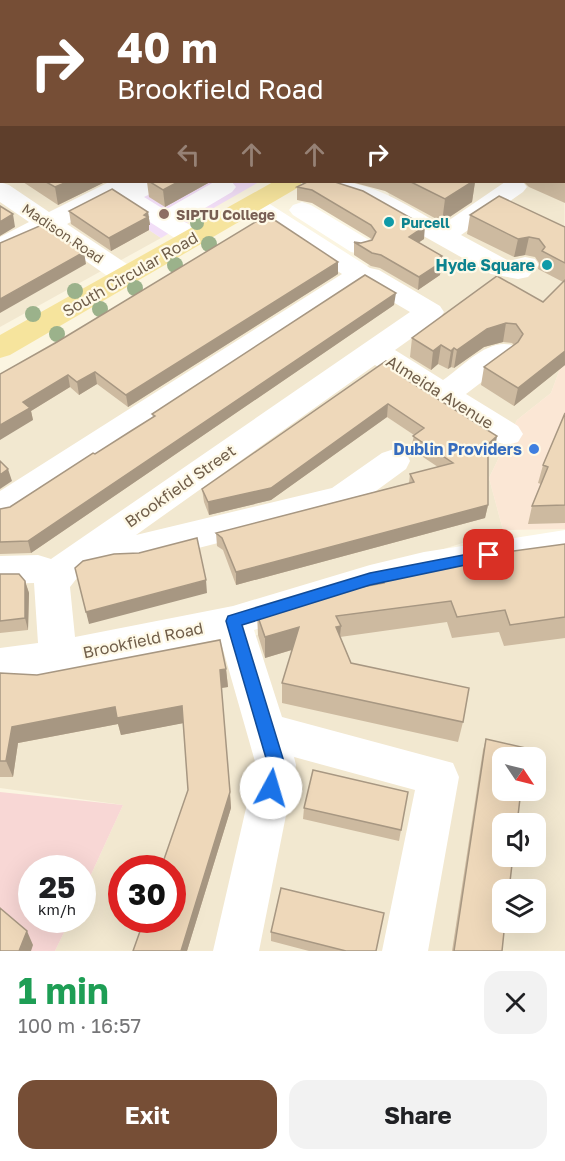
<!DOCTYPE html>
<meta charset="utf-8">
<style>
:root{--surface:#fff;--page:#f2f2f2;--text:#202124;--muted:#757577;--accent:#764e36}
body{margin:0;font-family:"Golos Text",sans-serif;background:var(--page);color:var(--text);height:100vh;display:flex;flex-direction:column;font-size:22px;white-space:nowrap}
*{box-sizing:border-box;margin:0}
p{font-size:20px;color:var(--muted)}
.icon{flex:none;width:33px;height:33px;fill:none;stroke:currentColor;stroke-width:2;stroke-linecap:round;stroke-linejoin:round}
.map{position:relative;height:951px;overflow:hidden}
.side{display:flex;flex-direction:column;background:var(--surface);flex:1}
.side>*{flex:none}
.top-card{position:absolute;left:0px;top:0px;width:566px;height:183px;box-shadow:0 6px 24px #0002;background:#764e36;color:#fff;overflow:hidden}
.needle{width:39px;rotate:125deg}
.buttons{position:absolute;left:492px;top:747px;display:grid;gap:12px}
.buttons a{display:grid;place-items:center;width:54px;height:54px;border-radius:12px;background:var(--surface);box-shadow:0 6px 24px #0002;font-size:30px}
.speed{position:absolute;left:18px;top:855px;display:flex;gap:12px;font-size:30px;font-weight:700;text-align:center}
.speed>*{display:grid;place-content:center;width:78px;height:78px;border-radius:50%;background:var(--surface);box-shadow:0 6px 24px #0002;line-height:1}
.speed small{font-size:15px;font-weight:400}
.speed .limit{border:9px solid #d22;background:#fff;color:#111}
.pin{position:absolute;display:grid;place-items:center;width:51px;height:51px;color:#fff;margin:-26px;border-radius:12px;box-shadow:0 3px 9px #0006}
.me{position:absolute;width:66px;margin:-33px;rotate:6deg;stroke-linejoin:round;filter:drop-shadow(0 0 4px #0008)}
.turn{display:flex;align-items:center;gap:21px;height:126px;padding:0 18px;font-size:27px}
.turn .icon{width:78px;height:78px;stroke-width:2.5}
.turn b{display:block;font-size:42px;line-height:51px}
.lanes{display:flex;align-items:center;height:57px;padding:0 18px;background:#0003;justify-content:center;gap:30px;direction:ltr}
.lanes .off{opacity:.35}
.round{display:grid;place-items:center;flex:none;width:63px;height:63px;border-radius:18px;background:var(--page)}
.summary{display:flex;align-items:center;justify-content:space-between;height:102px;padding:0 18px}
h1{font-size:36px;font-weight:700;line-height:45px;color:#1e9e55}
.primary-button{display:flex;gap:12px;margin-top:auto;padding:12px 18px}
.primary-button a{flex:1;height:69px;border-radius:18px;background:var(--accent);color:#fff;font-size:24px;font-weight:700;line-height:69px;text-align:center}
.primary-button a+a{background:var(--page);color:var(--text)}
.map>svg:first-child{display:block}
</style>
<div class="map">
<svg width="565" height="951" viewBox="0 0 565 951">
<rect width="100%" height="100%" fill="#fbf5e1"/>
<path fill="#f2e8d0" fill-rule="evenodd" d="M564,41L565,355L551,393L517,420L489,478L503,530L241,614L0,653V374L278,211L362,269L404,245L385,182H564Z
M0,152L2,182H115L119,183L102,199L161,238L0,327Z
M565,560V951H55L70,920H82L83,892L123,805L0,788V685L60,683ZM502,758H536V790H502ZM502,824H536V856H502ZM122,868H172V920H122ZM502,890H536V922H502Z"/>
<path fill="#fbe7d5" d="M565,355V529L503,530L489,478L517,420L551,393Z"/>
<path fill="#f2def7" d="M124,182H259L161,238L102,199L130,185Z"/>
<path fill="#f8d7d5" d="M0,792L123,805L83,892L82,868H32V920H70L55,951H0Z"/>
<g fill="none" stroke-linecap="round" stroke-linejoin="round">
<path fill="#fff" fill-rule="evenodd" d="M23,0H43L22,2Z
M172,0H192V2H172Z
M348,0H369L347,2Z
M0,139H2V153H0Z
M0,182L9,185L49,212L109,182H156L160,186L156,191L144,197L165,210L214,182H232L236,187L232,192L183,221L202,232L206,238L202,244L193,246L184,244L114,199L67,224L136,270L140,276L136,282L126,285L116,282L47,234L0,255V237L29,222L0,202Z
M321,182C368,177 402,203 442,225L505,182H523L527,187L523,192L461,235L509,261L525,257L535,259L539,265L528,277L518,279L491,274L363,202L324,187Z
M253,196L262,199L370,268L379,270L440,306L444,312L440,318L395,350L443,380C463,366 488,338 512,345L517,352L512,359L466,394L518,426L523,434L518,442L507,445L496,442L375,365L136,535L332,488L382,453L394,449L406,453L410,461L406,469L354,507L342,511L140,563L117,564L103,559L77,578L70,587L75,637L233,606L370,565L424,552L565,530V558L424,580L370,593L254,630L282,717L453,763L459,777L428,951H382L415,790L294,757L296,765L259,951H213L256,765L220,639L58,673L0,680V648L38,643L34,583L0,584V556L38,555L51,559L410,312L364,285L12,517L0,521V491L342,274L244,209L240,204L244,199Z
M302,202L311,205L369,240L373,246L369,252L360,254L351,252L293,215L289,210L293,205Z"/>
<path fill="#f6e49d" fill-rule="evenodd" d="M564,17H565V29H564Z
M273,182H302L299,187L10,355L0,358V335Z"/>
</g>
<g fill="#9bb28b">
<circle cx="197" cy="223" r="7"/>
<circle cx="209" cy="244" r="8"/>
<circle cx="175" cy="265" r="8"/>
<circle cx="135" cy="288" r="8"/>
<circle cx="75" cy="291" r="8"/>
<circle cx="100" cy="309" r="8"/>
<circle cx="33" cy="314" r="8"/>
<circle cx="57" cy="334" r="8"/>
</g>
<path fill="#cdbaa0" d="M564,86H565V203L529,187L524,182H564Z
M23,182H105L58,205Z
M147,182H210L165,207L149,197Z
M307,182L424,239L418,242L442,256L440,275L418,290L380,268L371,266L354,255V242L361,243L372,240L370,238L312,203L297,200V187Z
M351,182H475L472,202L442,222L385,191Z
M69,211L148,212L150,225H149V230L111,251L71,224Z
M470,215L565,227V365L514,406L481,385L484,367L514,345L512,343L503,342L484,347L454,368L451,367L448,369L438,364L431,370L410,357L412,338L543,302L563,282L538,269L539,263L535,257L525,255L514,257L467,234Z
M338,274L128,407L97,384L79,395L70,387L31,411L33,420L0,374Z
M394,305L31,553L0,554V509L10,507L95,454L153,417L152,414Z
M408,380L495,449L488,455V505L485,518L236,585L223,550L217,546L216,533L409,483L410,474L438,467L411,449L414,435L387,417L271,500L209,515L204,502L202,489Z
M565,413V523L528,524L532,506L541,484L538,483L543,465Z
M565,544V638L504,646L499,632L452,638L447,622L340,637L351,663L463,722L458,742L282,703V683L292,650L265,658L258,635L257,614L381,584L382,576L418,571L419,568L475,560L476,556Z
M0,574L25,581L29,593L28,630L0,633Z
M226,669L228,687L221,688L231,808L187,951H133L188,790L183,723L121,735L118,724L18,743L13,777H0V673L37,675Z
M486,739L502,951H452L483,750Z
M408,792L399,841L303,819L304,808Z
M271,932L376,951H309L271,941Z"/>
<path fill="#a79782" d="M0,0H9L8,2H2V16L0,8Z
M141,0H158L157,2H140Z
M526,0H552L549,2H523Z
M564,62H565V81H564Z
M67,182H105L58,205L55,187Z
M178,182H210L165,207L163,190Z
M472,182H475L472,202L442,222L445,199Z
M148,212L150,225H149V230L111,251L109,238Z
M13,214L15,227L0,236V222Z
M425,226L424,239L408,250L409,237Z
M529,237L525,255L514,257L518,239Z
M84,252L86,264L0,313V299Z
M442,256L440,275L418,290L419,277L437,259Z
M338,262V274L128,407L126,395Z
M396,293L394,305L31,553L28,541Z
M506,323L503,342L484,347L454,368L457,350L487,329Z
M441,345L438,364L431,370L433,351Z
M454,348L451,367L448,369L451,351Z
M565,351V365L514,406L518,388Z
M95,372L97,384L79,395L77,382Z
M68,375L70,387L31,411L33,420L0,440V425L23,402Z
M388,404L387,417L271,500L209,515L208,502Z
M497,436L495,449L486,457L488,444Z
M8,469L12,481L0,489V475Z
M488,505L485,518L236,585V572Z
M206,580L207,593L89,624L86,612Z
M25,581L29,593L28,630L25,618Z
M341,626L339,647L336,627Z
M299,627L298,648L265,658V637Z
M226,669L228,687L221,688L220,670Z
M182,706L184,723L121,735L118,724L18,743L13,777L6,761L12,727L115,707Z
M230,792L231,808L187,951H181Z
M27,931L33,945L31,951H19Z"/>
<path fill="#eed8ba" stroke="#a79782" stroke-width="1.5" d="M50,0H141L140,2H49Z
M203,0H241L240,2H203Z
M391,0H526L523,2H388Z
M0,3H2V125L0,124Z
M565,32V62H564V33Z
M564,86H565V127H564Z
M565,130V178H564V131Z
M46,182H67L55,187Z
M150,182H178L163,190Z
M307,182H335L363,191L425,226L409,237L442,256L437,259L442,262L419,277L381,255L372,253L354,242L361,243L372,240L376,232L371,225L312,190L297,187Z
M411,182H472L445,199Z
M112,189L148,212L144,215L148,217L109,238L69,211Z
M499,196L565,227V263L542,251L545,247L539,239L529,237L518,239L470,215Z
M0,206L13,214L0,222Z
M267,215L338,262L126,395L95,372L77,382L68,375L23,402L30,408L0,425V374L57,342Z
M44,224L84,252L0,299V243Z
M365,275L396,293L28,541L0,542V509L10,507L93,453L95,454L131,431L155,416L152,414Z
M497,276L543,302L565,280V351L518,388L484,367L518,342L523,334L516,324L506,323L487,329L457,350L454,348L451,351L441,345L433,351L412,338Z
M386,361L408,375L404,378L497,436L488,444V505L236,572L222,538L216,533L414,482L410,474L453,463L413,436L424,428L388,404L271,488L208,502L202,489Z
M565,413V505L532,506L548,467L543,465Z
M0,461L8,469L0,475Z
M197,538L206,580L86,612L75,568L83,561L114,554L139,553Z
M565,544V617L510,625L505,610L457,617L451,601L336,616L341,626L336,627L351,663L469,688L463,722L282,683L299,627L265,637L257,614L335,592L384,583L382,576L420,571L419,568L477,560L476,556Z
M0,574H19L25,581V618L0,621Z
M220,640L226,669L220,670L230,792L181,951H133L144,920H172V868H161L188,790L182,706L117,718L115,707L12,727L6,761H0V673L37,675Z
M486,739L526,748L525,758H502V790H521L517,824H502V856H513L509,890H502V922H505L502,951H454Z
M313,770L408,792L401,830L304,808Z
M281,888L384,913L376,951H346L271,932Z
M0,908L27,931L19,951H0Z"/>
<path fill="#1a73e8" stroke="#114b97" stroke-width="1.5" d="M489,550L494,551L496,555L494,559L370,585L242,625L285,765L277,794L271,796L265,794L263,788L268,765L226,621L228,616L370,573Z"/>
<circle fill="#8d6e63" stroke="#fef9e7" stroke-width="2" cx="164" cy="214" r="6"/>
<g fill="#0f9aa8" stroke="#fef9e7" stroke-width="2">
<circle cx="389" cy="222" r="6"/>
<circle cx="547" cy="265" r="6"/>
</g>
<circle fill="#3f7fe0" stroke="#fef9e7" stroke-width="2" cx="534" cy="449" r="6"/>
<g text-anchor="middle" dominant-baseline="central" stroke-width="4.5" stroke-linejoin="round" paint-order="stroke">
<g font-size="14" font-weight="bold" fill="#785e54" stroke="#fef9e7" text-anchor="start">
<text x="176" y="214">SIPTU College</text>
</g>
<g font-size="14" font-weight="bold" fill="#0d838f" stroke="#fef9e7" text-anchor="start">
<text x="401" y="222">Purcell</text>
</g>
<g font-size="14" fill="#705e4a" stroke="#fef9e7">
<text transform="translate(63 233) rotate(34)">Madison Road</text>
</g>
<g font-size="16" font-weight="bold" fill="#0d838f" stroke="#fef9e7" text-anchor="end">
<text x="535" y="265">Hyde Square</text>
</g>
<g font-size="16" fill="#705e4a" stroke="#fef9e7">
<text transform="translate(130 274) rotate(-30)">South Circular Road</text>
<text transform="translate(440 392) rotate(32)">Almeida Avenue</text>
<text transform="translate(180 486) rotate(-35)">Brookfield Street</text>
<text transform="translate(143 640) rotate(-12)">Brookfield Road</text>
</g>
<g font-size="16" font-weight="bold" fill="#366cbe" stroke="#fef9e7" text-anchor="end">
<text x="522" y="449">Dublin Providers</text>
</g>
</g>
</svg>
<div class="buttons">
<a><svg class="needle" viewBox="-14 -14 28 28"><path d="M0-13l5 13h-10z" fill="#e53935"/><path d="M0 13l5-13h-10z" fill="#757577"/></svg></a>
<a><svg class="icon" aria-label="sound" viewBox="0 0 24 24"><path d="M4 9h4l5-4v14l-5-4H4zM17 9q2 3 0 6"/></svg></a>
<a><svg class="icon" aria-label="layers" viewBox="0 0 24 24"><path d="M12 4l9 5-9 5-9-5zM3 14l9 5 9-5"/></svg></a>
</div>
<div class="speed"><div>25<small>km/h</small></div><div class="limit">30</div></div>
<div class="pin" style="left:489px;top:555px;background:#d93025"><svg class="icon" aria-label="arrive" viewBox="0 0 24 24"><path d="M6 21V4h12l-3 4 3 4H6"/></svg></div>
<svg class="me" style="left:271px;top:788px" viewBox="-20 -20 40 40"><circle r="19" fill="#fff"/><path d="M0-13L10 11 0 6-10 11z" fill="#1a73e8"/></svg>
<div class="top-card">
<div class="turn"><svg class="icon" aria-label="right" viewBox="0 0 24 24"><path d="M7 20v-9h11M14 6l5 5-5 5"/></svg><div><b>40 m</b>Brookfield Road</div></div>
<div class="lanes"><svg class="icon off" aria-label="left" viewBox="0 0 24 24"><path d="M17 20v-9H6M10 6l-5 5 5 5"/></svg><svg class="icon off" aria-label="ahead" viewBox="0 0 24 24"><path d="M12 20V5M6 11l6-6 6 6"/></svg><svg class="icon off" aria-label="ahead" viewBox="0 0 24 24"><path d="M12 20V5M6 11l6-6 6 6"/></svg><svg class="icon" aria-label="right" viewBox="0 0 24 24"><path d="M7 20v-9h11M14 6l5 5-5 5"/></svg></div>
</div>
</div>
<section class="side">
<div class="summary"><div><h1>1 min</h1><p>100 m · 16:57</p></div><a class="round"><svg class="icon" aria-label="close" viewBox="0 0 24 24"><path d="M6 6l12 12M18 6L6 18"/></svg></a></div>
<div class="primary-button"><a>Exit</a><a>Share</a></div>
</section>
